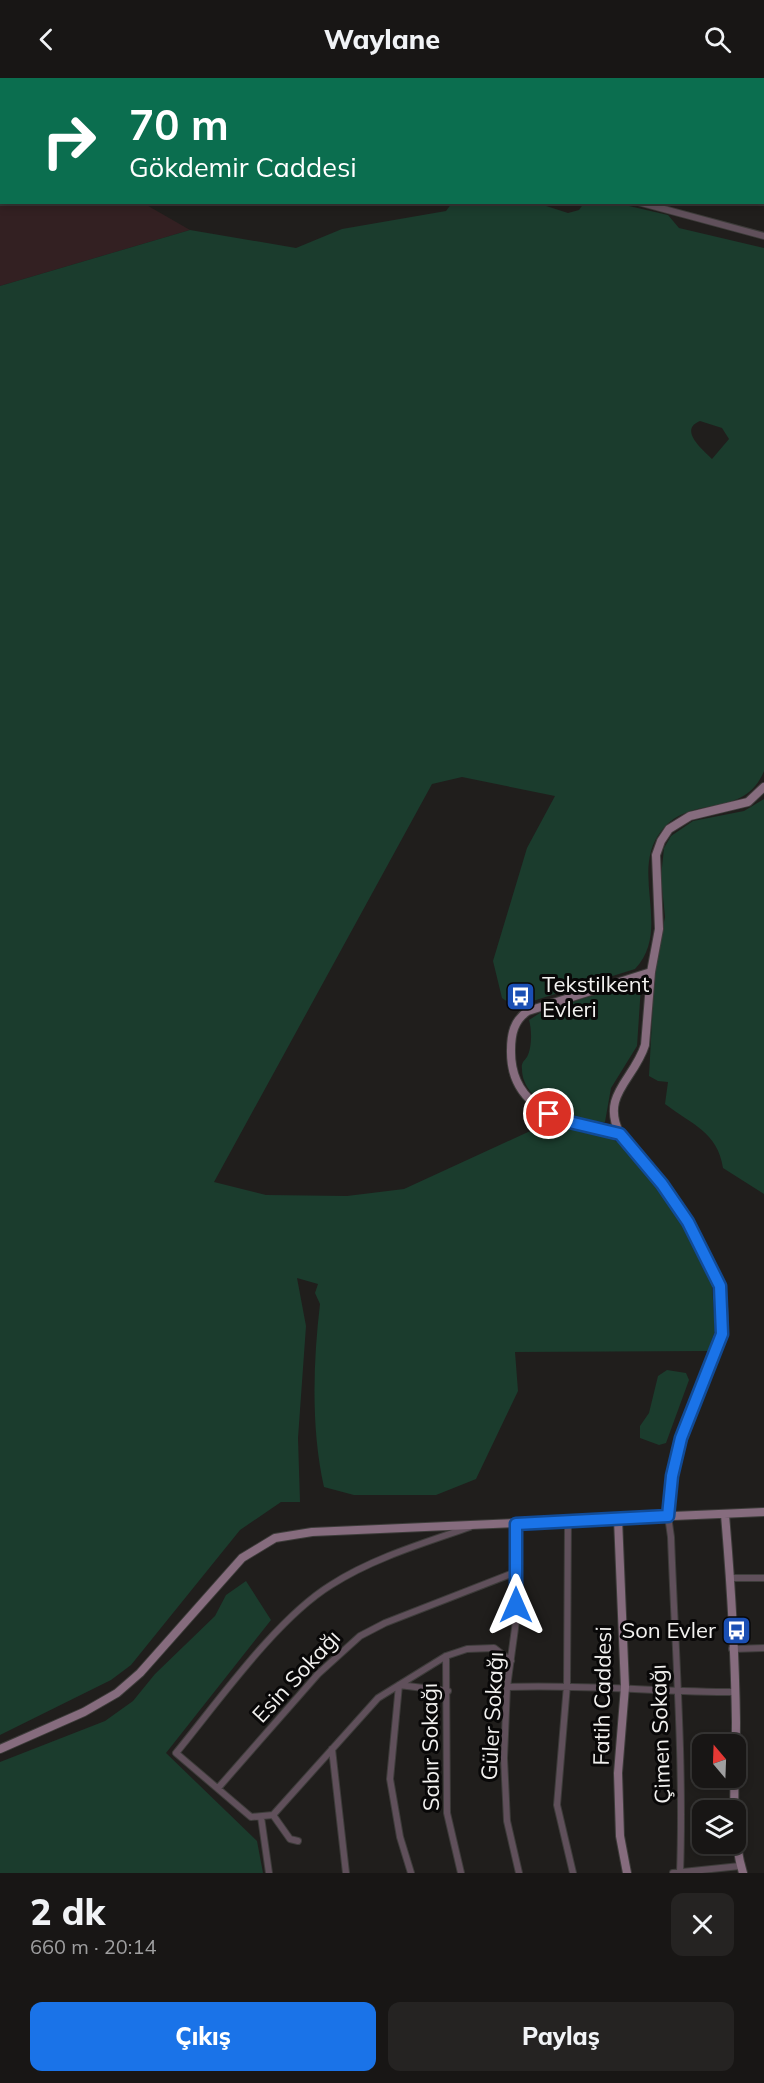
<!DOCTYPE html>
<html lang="tr">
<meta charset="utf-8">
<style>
:root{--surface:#181615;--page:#252322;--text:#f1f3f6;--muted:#9f9fa0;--line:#363534;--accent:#1a73e8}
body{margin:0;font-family:Mulish,sans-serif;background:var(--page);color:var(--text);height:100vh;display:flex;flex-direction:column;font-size:22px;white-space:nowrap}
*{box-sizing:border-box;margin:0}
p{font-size:20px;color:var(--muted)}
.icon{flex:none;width:33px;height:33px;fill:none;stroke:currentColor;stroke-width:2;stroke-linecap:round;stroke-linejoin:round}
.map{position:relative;height:1795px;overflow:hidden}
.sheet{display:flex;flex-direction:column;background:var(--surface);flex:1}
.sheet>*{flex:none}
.guide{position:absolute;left:0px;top:0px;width:765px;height:126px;box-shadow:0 3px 9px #0003,0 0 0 2px var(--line);background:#0b6e4f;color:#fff;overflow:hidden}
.needle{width:39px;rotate:341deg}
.fabs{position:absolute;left:692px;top:1656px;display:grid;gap:12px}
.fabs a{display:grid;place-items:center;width:54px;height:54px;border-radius:12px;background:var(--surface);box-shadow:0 3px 9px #0003,0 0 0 2px var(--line);font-size:30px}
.pin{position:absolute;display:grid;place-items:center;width:51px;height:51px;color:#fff;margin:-26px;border:3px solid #fff;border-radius:50%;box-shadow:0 2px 6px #0007}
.me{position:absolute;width:66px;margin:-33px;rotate:0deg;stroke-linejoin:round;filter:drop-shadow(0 0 4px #0008)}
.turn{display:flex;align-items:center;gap:21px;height:126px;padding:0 30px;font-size:27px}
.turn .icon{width:78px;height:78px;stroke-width:2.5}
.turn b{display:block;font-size:42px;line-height:51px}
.round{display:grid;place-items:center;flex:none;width:63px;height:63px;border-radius:12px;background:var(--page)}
.overview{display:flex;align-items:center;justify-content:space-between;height:102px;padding:0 30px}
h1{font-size:36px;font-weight:800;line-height:45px}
.primary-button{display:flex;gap:12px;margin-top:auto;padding:12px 30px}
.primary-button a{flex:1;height:69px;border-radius:12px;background:var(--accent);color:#fff;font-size:24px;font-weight:800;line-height:69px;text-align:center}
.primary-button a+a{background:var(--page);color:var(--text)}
header{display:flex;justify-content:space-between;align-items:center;height:78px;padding:0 30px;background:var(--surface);font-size:27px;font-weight:800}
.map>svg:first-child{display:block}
</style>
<header><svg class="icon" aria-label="back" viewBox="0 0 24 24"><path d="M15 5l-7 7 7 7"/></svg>Waylane<svg class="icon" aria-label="search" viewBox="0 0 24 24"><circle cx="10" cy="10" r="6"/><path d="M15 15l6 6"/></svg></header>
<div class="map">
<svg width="764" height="1795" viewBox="0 0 764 1795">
<rect width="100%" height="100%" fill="#201e1c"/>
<path fill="#332022" d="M0,95L2,124L143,125L190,152L0,208Z"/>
<path fill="#1b3c2d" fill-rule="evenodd" d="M508,124L537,125L568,135L579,132L584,125H628L629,128L668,137L679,150L764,170V693C744,742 692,715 662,752C628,793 673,851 635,891L520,927H512L502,920L493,883L527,770L555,718L462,699L432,706L214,1104L266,1117L347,1118L404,1111L552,1043L580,1054L608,1059L621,1066L637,1080L684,1148L700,1175L712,1207L715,1253L708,1273L515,1274L518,1313L476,1401L436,1417H354L324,1409C311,1351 313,1285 320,1226L315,1215L318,1206L297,1200L306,1248L298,1360L300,1424H281L240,1452L131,1587L111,1602L0,1657V208L190,152L296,170L342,151L446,133L452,125ZM700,343L722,350L729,361L712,381C703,372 678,352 700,343Z
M764,721V1116L723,1090C718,1054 691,1046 665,1026L668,1004L658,1003L649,998L655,888L665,839L661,799L664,770L671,758L693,743L744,733Z
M634,905L641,908L637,968L611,1010L605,1044C576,1044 522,1026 522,991C521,985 524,983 527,979C532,970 532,952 529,942L543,933Z
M667,1292L686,1295L689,1302L666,1365L659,1367L640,1360V1348L649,1335L658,1298Z
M246,1503L271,1542L166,1675L257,1763L263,1795H0V1684L105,1643L133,1623L155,1596L215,1538L226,1517Z"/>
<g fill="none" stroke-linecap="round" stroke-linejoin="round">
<defs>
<path id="street" d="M663,2L664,0
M638,124L764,158
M668,1438L671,1459C675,1571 684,1683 680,1795
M568,1443L567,1607L557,1727L573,1795
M516,1446V1543L507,1609L504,1680L507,1743L519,1795
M470,1449C424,1465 373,1480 331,1507C276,1541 218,1624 176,1675L251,1739L273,1737L378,1620L446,1578L467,1571L494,1570L511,1583
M731,1500H764
M732,1571L764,1570
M446,1578L447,1735L461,1795
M507,1609C584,1606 659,1614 735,1614
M332,1671L346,1795
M219,1709L318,1596L360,1558L385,1545L516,1494
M273,1737L290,1761L298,1763
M261,1739L269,1795
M411,1795L400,1759L390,1701L399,1607L448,1613
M673,1795L740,1788"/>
<path id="secondary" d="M726,0L730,2
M153,2L155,0
M166,2L167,0
M0,17L2,18
M0,29L2,30
M651,894L528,933C514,942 511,956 511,972C510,1022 548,1039 590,1049C599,1051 613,1052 620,1057C636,1066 676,1125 687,1142C708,1175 730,1217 722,1257C717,1281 701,1305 692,1328C679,1365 672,1400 668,1438
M620,1056C600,1017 634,1002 645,967L651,894L659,851L656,777L661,763L669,751L690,738L748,724L764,709
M725,1437C731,1506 735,1575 736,1644C736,1691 729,1750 743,1795
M618,1441L625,1609L618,1695L620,1758L627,1795
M0,1671L84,1634L117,1615L140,1595L242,1480L275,1460L312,1454L764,1434"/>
</defs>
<use href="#street" stroke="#3d3c3a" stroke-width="8"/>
<use href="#secondary" stroke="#3d3c3a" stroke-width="10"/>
<use href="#street" stroke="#60505b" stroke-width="6"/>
<use href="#secondary" stroke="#866c7e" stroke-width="8"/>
</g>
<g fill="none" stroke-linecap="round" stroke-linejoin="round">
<defs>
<path id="route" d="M516,1527V1446L668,1438L672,1398L681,1360L722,1256L720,1208L688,1144L662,1106L620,1056L561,1042L549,1036"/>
</defs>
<use href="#route" stroke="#114b97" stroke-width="15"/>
<use href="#route" stroke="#1a73e8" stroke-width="10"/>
</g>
<defs>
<symbol id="bus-square" viewBox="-11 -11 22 22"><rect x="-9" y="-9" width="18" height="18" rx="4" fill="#1a4fb4" stroke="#090808"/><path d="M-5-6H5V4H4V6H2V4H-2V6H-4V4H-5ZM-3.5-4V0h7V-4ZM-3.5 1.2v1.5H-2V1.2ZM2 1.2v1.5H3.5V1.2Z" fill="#fff"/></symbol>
</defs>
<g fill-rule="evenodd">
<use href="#bus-square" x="504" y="902" width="33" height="33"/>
<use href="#bus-square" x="720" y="1536" width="33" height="33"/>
</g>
<g text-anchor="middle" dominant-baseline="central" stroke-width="6" stroke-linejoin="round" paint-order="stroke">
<g font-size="22" fill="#f2f1ef" stroke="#090808" text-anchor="start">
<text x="542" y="906">Tekstilkent<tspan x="542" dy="25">Evleri</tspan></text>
<text x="716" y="1552" text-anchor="end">Son Evler</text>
</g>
<g font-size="22" fill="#f2f1ef" stroke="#090808">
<text transform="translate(296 1598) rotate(-47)">Esin Sokağı</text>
<text transform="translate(602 1618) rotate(-89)">Fatih Caddesi</text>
<text transform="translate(492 1638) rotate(-87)">Güler Sokağı</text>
<text transform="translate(660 1656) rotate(-92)">Çimen Sokağı</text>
<text transform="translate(430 1669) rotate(-91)">Sabır Sokağı</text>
</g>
</g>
</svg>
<div class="fabs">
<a><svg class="needle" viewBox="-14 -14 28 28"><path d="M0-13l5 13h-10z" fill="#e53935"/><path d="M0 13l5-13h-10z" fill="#9f9fa0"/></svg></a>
<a><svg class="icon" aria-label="layers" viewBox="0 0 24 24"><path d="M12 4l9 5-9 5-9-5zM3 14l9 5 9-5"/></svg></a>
</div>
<div class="pin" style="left:549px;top:1036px;background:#d93025"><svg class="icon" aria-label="arrive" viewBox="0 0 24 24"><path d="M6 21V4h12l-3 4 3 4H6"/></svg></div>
<svg class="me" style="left:516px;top:1527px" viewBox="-20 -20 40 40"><path d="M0-17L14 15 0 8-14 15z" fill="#1a73e8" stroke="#fff" stroke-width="4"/></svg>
<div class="guide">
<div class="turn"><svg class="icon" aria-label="right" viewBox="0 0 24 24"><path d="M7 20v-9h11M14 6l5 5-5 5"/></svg><div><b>70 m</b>Gökdemir Caddesi</div></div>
</div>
</div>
<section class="sheet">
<div class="overview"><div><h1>2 dk</h1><p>660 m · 20:14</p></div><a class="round"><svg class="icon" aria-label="close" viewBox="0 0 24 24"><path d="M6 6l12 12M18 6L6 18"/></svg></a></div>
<div class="primary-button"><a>Çıkış</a><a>Paylaş</a></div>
</section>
